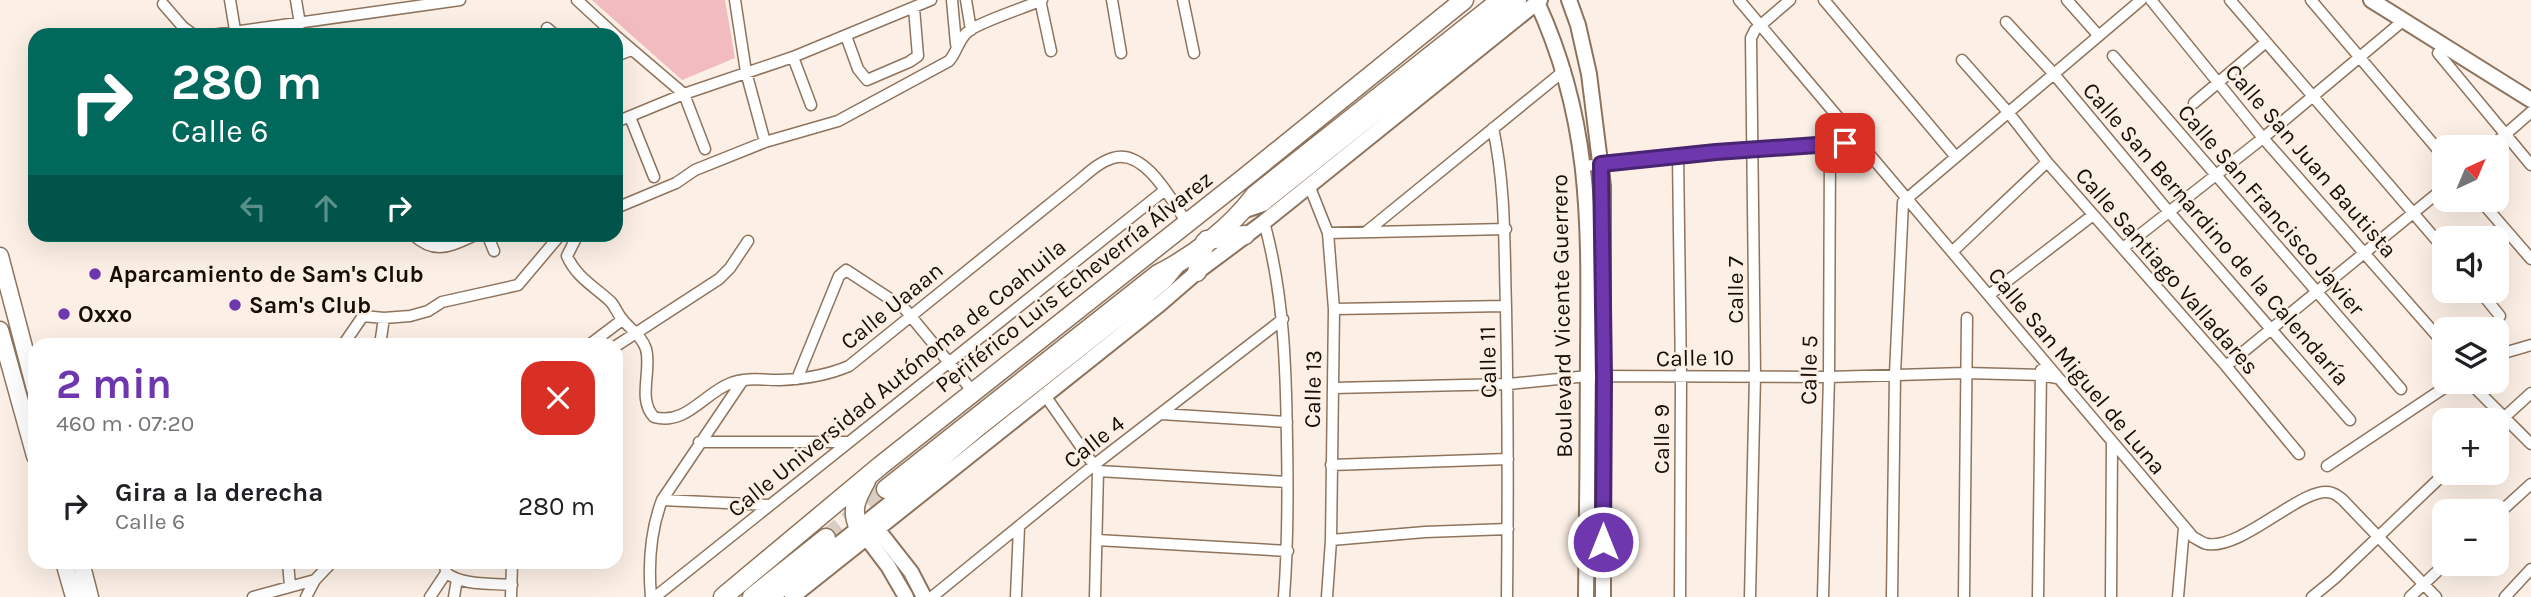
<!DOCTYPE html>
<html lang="es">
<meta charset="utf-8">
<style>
:root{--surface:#fff;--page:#f6f6f6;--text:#202124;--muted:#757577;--accent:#6f37ae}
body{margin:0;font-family:Karla,sans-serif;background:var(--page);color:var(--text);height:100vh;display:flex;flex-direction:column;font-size:26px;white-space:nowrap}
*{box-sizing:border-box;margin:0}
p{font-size:23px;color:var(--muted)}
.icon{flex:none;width:38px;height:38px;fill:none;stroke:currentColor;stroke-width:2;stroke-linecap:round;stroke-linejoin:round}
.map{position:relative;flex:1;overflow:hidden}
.side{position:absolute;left:28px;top:338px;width:595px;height:231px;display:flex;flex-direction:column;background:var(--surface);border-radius:21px;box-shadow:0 7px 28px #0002}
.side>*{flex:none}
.banner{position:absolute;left:28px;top:28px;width:595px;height:214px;border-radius:21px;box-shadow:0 7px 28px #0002;background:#00695c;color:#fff;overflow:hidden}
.needle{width:46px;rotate:44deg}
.controls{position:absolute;left:2432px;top:135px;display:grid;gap:14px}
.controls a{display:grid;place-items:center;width:77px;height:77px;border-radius:14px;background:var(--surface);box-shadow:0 7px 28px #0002;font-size:35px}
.pin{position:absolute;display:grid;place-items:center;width:60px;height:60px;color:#fff;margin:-30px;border-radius:14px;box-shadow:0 4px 10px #0006}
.me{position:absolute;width:77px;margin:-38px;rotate:0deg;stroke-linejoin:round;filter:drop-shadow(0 0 5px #0008)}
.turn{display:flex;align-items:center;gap:24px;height:147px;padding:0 28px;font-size:32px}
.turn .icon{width:91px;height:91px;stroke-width:2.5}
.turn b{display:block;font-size:49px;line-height:60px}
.lanes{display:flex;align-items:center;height:66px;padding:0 28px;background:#0003;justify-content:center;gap:35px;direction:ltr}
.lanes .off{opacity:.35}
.round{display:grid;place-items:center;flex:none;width:74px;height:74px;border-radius:21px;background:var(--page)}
.overview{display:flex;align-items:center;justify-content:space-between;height:119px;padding:0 28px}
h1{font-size:42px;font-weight:700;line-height:52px;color:var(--accent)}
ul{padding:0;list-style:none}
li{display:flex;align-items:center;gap:21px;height:98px;padding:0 28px}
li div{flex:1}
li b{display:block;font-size:26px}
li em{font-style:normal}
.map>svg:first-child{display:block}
</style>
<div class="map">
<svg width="2531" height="597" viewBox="0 0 2531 597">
<rect width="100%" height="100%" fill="#fcf0e6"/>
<path fill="#f2bbbe" d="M592,0H725L735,58L682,80Z"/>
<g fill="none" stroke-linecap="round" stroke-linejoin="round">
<path stroke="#dacec4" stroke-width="18" stroke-dasharray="18 9" stroke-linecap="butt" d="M826,538L886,489"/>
<defs>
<path id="street" d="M230,0L235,30
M296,0L300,24
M577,0L615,35
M735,0L746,72L765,142
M952,0L956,44
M966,0L971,30
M1040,0L1051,51
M1112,0L1121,53
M1183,0L1194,53
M1739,0L2193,537C2197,539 2202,543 2207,544C2244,550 2305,483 2332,493C2336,494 2339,497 2342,499L2436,597
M1824,0L1956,157
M2067,0L2098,35
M2151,0L2263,138L2445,345
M2230,0L2445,250
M2311,0L2445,158
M163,4L183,27L194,35
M2006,22L2053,73L2169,212L2350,420
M547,28L555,35
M212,35L460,0
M616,36L684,94L705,149
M846,36L858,69L867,80L909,62L918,56L914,8
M2438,53L2531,165
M616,56L631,50
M2113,56L2401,389
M793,57L811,105
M1962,60L2008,112L2047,162L2226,366L2299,454
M2194,103L2266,42
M630,117L654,177
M616,122L684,94L793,57L931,0
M1493,128C1506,188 1504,247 1506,308C1508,405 1508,501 1507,597
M2491,147L2531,112
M1678,155L1681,378L1680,597
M1584,166L1716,152L1860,142
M1309,185L1328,233L1334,309L1331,540L1327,597
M2480,200L2531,259
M616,208L676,183L695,170L765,142L838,121L949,61C958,51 958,38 970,30C985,20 1024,8 1042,0
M1264,222C1284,294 1286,367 1287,441C1288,493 1288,545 1284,597
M1366,232L1565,70
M1328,233L1506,229
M412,234C437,257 451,245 478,234
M487,234L494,251
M578,234L567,256C576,277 595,287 611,302C616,308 618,315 623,320C631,330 642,336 646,349C652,371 637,399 654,417C686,426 704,393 731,383C746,377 764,380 780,380C804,379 826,376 849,366L1076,183C1087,174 1099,162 1113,158C1145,148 1172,201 1187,223
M2123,248L2263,138L2404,20
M1952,252L2047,162
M2479,290L2500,316
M1989,295L2093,215
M1334,309L1506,306
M343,345L363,316L384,318L410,316L428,311L442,302L518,285L561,234
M380,345L384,318
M589,345L622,320
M616,346L719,279L730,268L748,241
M2497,355L2531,345
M2226,366L2445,187
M797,379L839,276L846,270L904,308L974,393
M2469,382L2531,444
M1333,388L1509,384L1588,376L1829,377L1965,373L2040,375L2057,378
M1044,394L1098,471L1095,597
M1161,414L1287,422
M2497,424L2531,393
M699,442H847
M1331,465L1508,459
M2327,466L2453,382
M1098,471L1287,482
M662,500L769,505
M2497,515L2531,484
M1097,540L1288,551
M1331,540L1425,532L1508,529
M288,562L290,586
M445,562L446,573
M446,573C464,586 491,583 512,585
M253,597L315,580
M306,597L315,580L332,562
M430,597L446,573
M454,597L457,579
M511,597L512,562
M651,597C648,563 650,532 662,500L743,380
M655,597L1165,190
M932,597L1094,465L1283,319
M1016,597L1019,527
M1750,597L1755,376L1751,38L1755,30L1790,0
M1823,597L1829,377L1830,144
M1892,597L1895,374L1903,202L2141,0
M1964,597L1967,318
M2038,597L2041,370
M2111,597L2112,442
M2178,597L2184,528
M2312,597L2334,579L2446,472
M2410,597L2445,564
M2505,597L2531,569"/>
<path id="secondary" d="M1536,0C1592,120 1589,224 1588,353C1588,434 1587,516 1586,597
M1569,0L1578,25L1589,74L1603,186V597
M2371,0L2531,100
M1243,211L1263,204L1519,0
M871,521L911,572L924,597
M860,529L888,566L906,597
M772,597L893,501L981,427L1144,299L1165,281L1178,265
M792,597L1160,304L1197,272L1264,222L1540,0"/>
<path id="primary" d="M0,256L35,389
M0,330L35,456
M64,562L74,597
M81,562L90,597"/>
<path id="highway" d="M1508,9V0
M1207,240L1245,235
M1197,272L1205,242
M886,489L1158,274C1194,256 1231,227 1255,195L1497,3
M859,528C850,510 857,497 866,481
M723,597L880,466L1244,178L1464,0
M752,597L826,538"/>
</defs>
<use href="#street" stroke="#8f745d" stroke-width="13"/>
<use href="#secondary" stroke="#8f745d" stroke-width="18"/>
<use href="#primary" stroke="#8f745d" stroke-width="19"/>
<use href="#highway" stroke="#8f745d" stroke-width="21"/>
<use href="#street" stroke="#fff" stroke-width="10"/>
<use href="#secondary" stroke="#fff" stroke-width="14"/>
<use href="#primary" stroke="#fff" stroke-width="16"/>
<use href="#highway" stroke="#fff" stroke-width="18"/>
</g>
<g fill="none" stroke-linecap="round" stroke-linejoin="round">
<defs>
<path id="route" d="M1603,542L1604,377L1601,164L1716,152L1845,143"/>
</defs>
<use href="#route" stroke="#482471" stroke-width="18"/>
<use href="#route" stroke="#6f37ae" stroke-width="12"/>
</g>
<g fill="#6f37ae" stroke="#fcf0e6" stroke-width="2.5">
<circle cx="95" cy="274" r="7"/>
<circle cx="235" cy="305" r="7"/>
<circle cx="64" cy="314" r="7"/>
</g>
<g text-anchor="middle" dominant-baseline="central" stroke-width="5" stroke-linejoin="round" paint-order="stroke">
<g font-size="23" fill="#170e05" stroke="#fcf0e6">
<text transform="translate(2311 161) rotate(49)">Calle San Juan Bautista</text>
<text transform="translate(2271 210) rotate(49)">Calle San Francisco Javier</text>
<text transform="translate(2216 234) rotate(49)">Calle San Bernardino de la Calendaría</text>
<text transform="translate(2167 271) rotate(49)">Calle Santiago Valladares</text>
<text transform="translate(1074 282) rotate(-38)">Periférico Luis Echeverría Álvarez</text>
<text transform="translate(1735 290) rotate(-90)">Calle 7</text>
<text transform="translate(892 306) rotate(-39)">Calle Uaaan</text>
<text transform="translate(1562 316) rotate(-91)">Boulevard Vicente Guerrero</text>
<text transform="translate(1695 358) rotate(-1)">Calle 10</text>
<text transform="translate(1488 362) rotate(-91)">Calle 11</text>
<text transform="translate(1809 370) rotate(-89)">Calle 5</text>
<text transform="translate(2077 371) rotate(50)">Calle San Miguel de Luna</text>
<text transform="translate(897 378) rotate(-39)">Calle Universidad Autónoma de Coahuila</text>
<text transform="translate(1313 389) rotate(-89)">Calle 13</text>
<text transform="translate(1661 439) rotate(-90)">Calle 9</text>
<text transform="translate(1094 442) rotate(-38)">Calle 4</text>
</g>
<g font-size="23" font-weight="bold" fill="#170e05" stroke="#fcf0e6" text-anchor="start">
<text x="109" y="274">Aparcamiento de Sam's Club</text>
<text x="249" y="305">Sam's Club</text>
<text x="78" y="314">Oxxo</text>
</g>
</g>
</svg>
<div class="controls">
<a><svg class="needle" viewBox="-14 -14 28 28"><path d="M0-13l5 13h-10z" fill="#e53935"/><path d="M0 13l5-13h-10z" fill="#757577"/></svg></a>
<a><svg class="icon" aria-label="sound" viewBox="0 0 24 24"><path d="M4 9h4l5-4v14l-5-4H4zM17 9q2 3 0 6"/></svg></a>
<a><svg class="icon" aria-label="layers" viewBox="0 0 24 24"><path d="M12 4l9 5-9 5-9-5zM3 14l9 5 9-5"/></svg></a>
<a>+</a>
<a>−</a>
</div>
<div class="pin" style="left:1845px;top:143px;background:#d93025"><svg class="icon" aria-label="arrive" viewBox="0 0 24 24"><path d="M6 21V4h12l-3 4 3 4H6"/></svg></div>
<svg class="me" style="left:1603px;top:542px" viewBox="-20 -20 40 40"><circle r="17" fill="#6f37ae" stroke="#fff" stroke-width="3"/><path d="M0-11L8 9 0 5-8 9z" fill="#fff"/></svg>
<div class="banner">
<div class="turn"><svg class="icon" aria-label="right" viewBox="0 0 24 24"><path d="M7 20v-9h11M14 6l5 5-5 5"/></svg><div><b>280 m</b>Calle 6</div></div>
<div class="lanes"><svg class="icon off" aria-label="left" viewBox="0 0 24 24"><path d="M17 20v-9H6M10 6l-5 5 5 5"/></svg><svg class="icon off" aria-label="ahead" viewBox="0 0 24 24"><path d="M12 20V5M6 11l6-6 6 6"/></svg><svg class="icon" aria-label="right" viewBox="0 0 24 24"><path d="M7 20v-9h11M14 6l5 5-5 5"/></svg></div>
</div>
<section class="side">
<div class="overview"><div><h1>2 min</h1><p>460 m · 07:20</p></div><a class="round" style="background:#d93025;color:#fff"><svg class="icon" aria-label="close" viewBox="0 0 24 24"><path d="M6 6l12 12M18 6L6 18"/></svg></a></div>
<ul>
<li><svg class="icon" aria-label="right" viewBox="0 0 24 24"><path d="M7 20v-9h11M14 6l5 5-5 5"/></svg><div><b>Gira a la derecha</b><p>Calle 6</p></div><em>280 m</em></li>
</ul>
</section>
</div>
